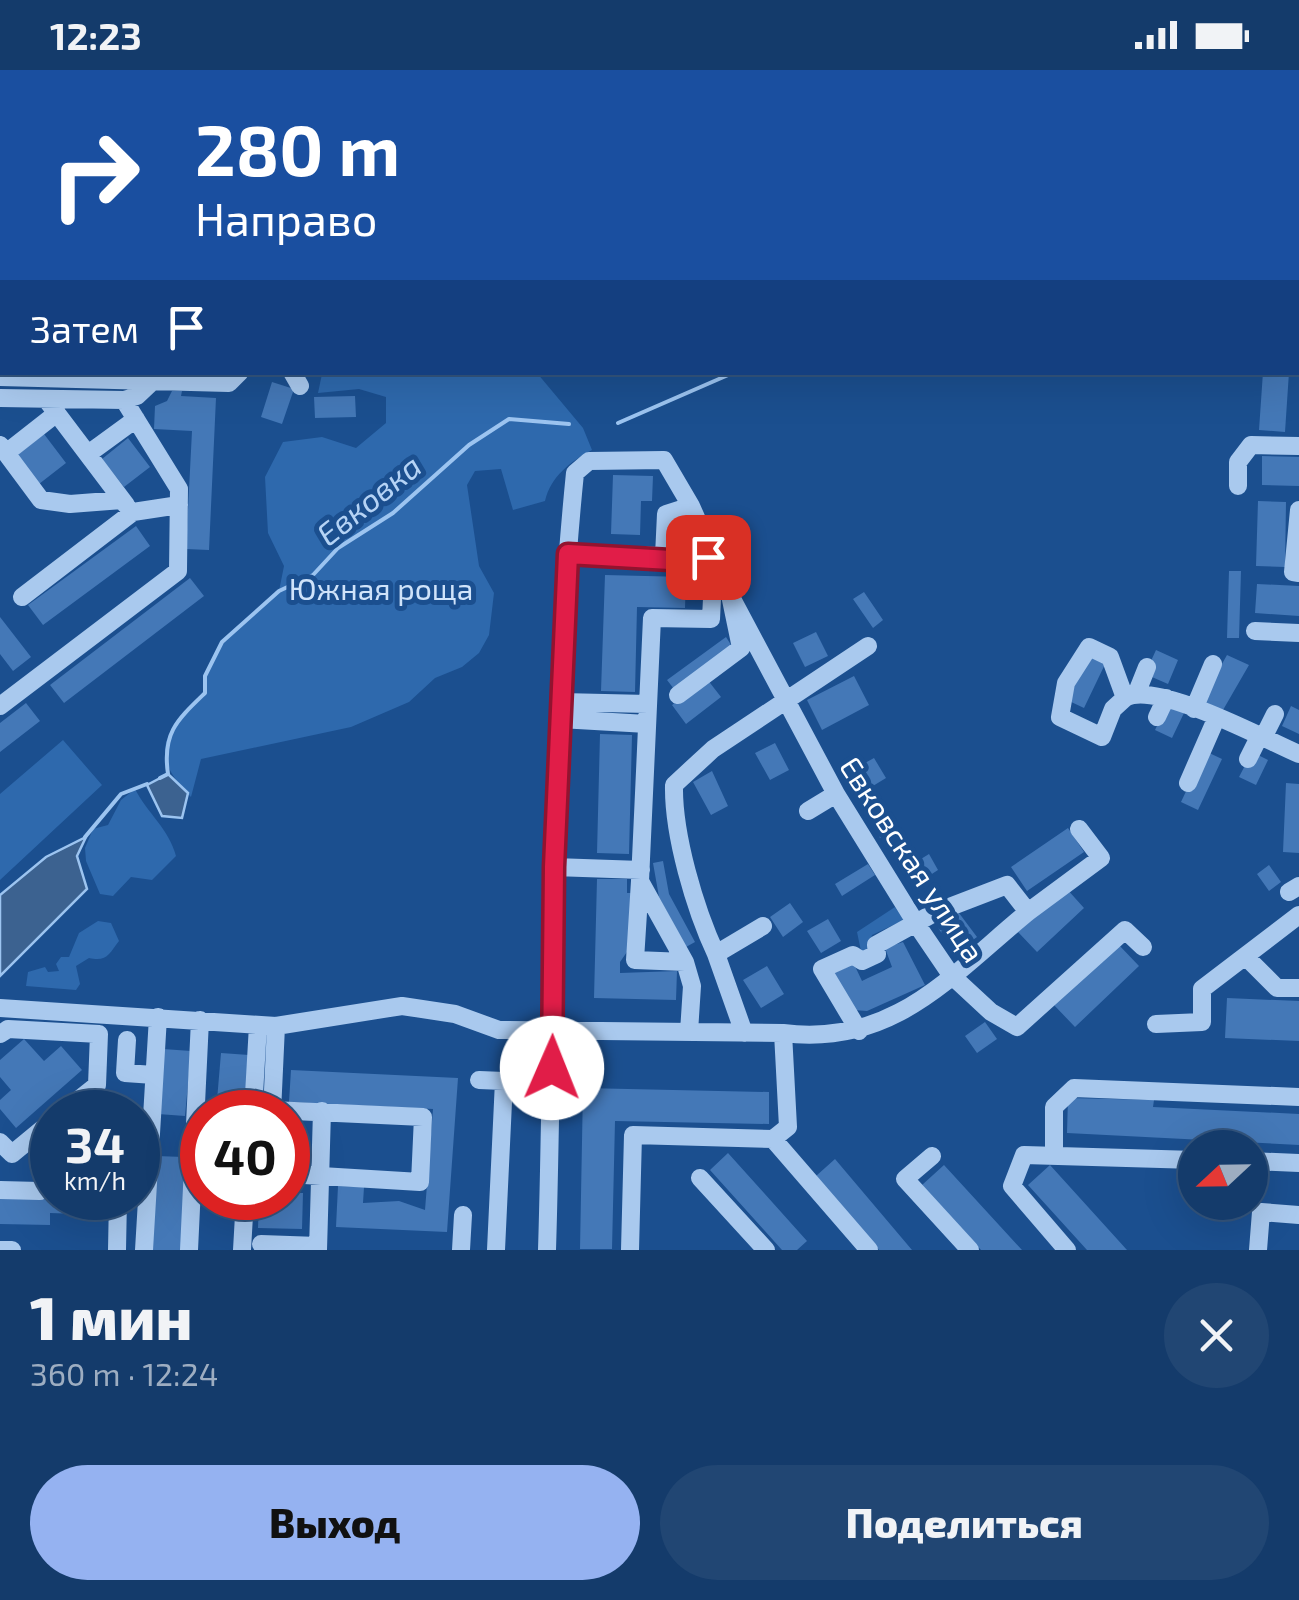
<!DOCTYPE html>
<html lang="ru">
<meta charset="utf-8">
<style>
:root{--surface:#143b6b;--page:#214673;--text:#f1f3f6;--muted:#9dadc1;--line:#33557e;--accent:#95b2f1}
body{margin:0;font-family:"Exo 2",sans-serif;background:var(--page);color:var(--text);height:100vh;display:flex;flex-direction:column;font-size:38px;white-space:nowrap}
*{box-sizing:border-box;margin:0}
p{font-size:32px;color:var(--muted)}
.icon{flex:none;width:55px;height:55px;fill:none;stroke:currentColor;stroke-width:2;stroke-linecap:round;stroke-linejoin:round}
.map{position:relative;height:1180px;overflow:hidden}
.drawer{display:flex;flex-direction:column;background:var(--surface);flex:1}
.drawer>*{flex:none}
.top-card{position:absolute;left:0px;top:0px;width:1300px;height:305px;box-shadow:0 10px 40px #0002,0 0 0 2px var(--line);background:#1a4fa0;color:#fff;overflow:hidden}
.needle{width:65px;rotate:248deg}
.tools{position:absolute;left:1178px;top:1060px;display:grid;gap:20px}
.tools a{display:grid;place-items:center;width:90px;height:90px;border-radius:50%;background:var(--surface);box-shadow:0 10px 40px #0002,0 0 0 2px var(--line);font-size:50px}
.speed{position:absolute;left:30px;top:1020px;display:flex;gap:20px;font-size:50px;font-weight:700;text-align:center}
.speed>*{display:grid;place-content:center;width:130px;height:130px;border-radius:50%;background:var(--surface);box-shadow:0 10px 40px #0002,0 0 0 2px var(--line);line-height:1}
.speed small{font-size:25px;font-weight:400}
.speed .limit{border:15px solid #d22;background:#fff;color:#111}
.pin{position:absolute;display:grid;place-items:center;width:85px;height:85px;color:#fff;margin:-42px;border-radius:20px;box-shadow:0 5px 15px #0006}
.me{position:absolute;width:110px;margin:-55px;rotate:1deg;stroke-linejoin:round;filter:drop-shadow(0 0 8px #0008)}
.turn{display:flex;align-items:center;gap:35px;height:210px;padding:0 30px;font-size:45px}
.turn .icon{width:130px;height:130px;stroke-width:2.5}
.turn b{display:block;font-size:70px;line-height:85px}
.then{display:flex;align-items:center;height:95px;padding:0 30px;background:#0003;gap:20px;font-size:38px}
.round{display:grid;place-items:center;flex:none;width:105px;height:105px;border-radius:52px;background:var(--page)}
.head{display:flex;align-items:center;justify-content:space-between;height:170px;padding:0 30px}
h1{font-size:60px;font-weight:800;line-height:75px}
.cta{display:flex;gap:20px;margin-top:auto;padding:20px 30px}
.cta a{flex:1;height:115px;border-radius:60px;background:var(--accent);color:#111;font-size:40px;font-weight:800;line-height:115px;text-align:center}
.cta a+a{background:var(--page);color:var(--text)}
.status{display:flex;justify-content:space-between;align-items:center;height:70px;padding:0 50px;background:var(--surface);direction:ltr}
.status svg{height:28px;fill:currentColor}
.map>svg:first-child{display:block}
</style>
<div class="status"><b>12:23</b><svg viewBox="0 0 49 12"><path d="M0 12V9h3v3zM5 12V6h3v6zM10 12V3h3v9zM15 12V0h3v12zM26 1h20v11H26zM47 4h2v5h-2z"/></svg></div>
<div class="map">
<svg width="1299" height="1180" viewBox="0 0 1299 1180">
<rect width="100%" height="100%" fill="#1b4f8f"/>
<path fill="#2e69ad" d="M537,303L583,358L592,380C570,392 551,406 545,431L513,440L501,399L475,401L467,415L479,496L494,523L489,565L479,583L462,597L435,608L409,632L351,657L201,689L191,727C146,682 165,662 205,623V606L222,572L279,521L284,496L268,463L265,407L283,372L322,367L356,378L386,353V327L359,319L318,323L322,304Z
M63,670L102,715L0,810V724Z
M135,719C148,744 169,759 176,786L152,810L131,807L113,826L100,824L86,791L85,778L93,759L108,755L121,730Z
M895,837L904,850L872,865L867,883L862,886L857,862Z
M98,851L111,853L119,871C109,884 107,892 89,888L76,896L80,914L76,920L26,916L28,902L45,897L48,902L59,901L56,894L61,887H69L79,863Z"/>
<path fill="#3c6290" stroke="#9cc4f0" stroke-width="2.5" d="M168,704L188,723L182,748L162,746L147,715Z
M86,767L77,786L87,819L0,906V825L46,787Z"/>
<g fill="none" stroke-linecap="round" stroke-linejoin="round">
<path stroke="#9cc4f0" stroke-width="4" d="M1298,110L1299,112
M618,353L735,302
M160,708L168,704C162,663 177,650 205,623V606L222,572L279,521L313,505L338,478L393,443L469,375L509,349L569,354
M85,767L121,724L147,714"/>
</g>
<path fill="#4478b7" d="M1263,302H1289L1285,362L1259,360Z
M272,312L294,319L282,354L261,347Z
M172,321H182L181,326L216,328L209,480L186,479L192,361L154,359L155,336L167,331Z
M355,326L356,347L315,348L314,327Z
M44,364L66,393L39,414L17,385Z
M128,368L150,397L124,417L102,389Z
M1262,386L1299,387V416L1262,415Z
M613,405L653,406L652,431H641L640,465L611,464Z
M1258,431L1286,432L1285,497L1256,496Z
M136,456L150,476L43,555L28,535Z
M1229,501H1241L1239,568H1227Z
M605,505L686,507L685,538L637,537L635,622L601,621Z
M190,508L204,526L64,633L50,615Z
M1257,514L1299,516V546L1255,543Z
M864,522L883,550L873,558L853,529Z
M0,547L31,587L13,601L0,584Z
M816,562L828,586L805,597L793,573Z
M726,567L733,578L674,619L667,610Z
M1091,580L1108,588L1084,638L1067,630Z
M1156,580L1178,590L1168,614L1145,604Z
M1227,585L1249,595L1223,640L1201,631Z
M854,606L869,635L822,660L807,630Z
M707,609L721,627L686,654L672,635Z
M26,633L40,651L0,682V653Z
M1167,635L1184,643L1172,668L1155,660Z
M1291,636L1299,640V664L1282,656Z
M600,664L632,665L629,784L597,783Z
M775,673L789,700L770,710L755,683Z
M1205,681L1222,689L1198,740L1181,732Z
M1252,682L1268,690L1256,715L1239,707Z
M874,688L886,708L868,719L856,698Z
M712,701L728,736L711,745L693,712Z
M1286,713L1299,714V783L1283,782Z
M886,737L898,758L880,768L869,747Z
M1068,758L1084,782L1027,821L1011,797Z
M929,784L938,800L918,813L908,797Z
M663,791L669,824L695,872L686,877L659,827L653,793Z
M868,794L875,805L842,826L835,814Z
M1269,795L1281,812L1269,821L1257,804Z
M597,809H627V823H631L629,879L620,892V903L677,901L676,930L594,928Z
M1066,818L1084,838L1037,882L1018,862Z
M790,833L803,852L783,867L770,847Z
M959,843L977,867L956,882L938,858Z
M828,849L841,871L821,883L807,861Z
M903,872L925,915L867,941L853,940L834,903L854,894L862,911L868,908L892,897L885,878Z
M1117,873L1139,896L1075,957L1053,934Z
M767,896L784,924L761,938L743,910Z
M1227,928L1299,931V971L1225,968Z
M985,952L997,969L977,983L965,966Z
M24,969L44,991L61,976L82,1000L16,1058L0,1039V1030L11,1020L0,1007V990Z
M163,979L191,981L185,1046L158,1044Z
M221,983L249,985L245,1042H216Z
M291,1000L458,1008L447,1162L336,1157L338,1116L364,1117L363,1133L399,1131L425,1140L433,1039L289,1032Z
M583,1018L769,1022V1054L615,1051L612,1179H580Z
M1068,1028L1154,1030L1153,1037L1299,1044V1075L1067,1063Z
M728,1083L807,1171L797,1180H782L710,1100Z
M156,1086L184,1087L182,1180H151Z
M835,1089L912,1180H879L816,1106Z
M944,1095L1022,1180H981L922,1115Z
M1050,1095L1127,1180H1087L1028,1115Z
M288,1123H303L302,1159L258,1158L259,1128H288Z
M0,1127L106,1128V1145L50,1143V1155L0,1154Z"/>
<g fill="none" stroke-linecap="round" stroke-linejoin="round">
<path stroke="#a9c9ee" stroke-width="18" d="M192,2V0
M261,2V0
M396,2V0
M539,2V0
M675,2V0
M1298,80L1299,81
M0,92H2
M0,124H2
M1298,227L1299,228
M0,229H2
M292,302L300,316
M0,307L229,313L240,302
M0,328L124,330L137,326L154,310
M46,329L126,435
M0,375L41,430L70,434L122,430
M6,383L57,343
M88,384L136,349
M1238,416V392L1251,375L1299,376
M1299,440L1293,502L1299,503
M664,486L704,492L713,508L711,549L652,548L640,811L685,892L692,916L689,962
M730,525L836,724L917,855L951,905L991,942L1017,957L1125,860L1143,877
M22,527L133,442L179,435
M1255,561L1299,563
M1089,577L1110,587L1125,628L1113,639L1102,667L1060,647L1066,613Z
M1137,622L1147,597
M678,625L741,578L730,525L691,436
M1125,628C1155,610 1264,669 1299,684
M561,632L648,634
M0,636L178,501L179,419L124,330
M1194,639L1213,594
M1157,647L1166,628
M560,649L647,654
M1263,668L1275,644
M1248,689L1259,667
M1188,713L1216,649
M808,741L836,724
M554,797L641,800
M640,811L635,890L685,892
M1289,822L1299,816
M1028,842L1101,788L1079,759
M716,884C695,839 673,765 674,715L713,679L868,576
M1245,886L1277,918H1299
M0,938L276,956L402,936L455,944L499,960L783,963C893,977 950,906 1028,842L1007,815L934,843L876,875L877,884L862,891L853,885L822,899L859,961
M1156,954L1202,952V919L1299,845
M744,963L716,884L763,856
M0,964L8,959L99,964L97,1015L63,1042
M127,970L125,1003L154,1005
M479,1010L504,1011L496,1180
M272,1040L423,1047L420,1112L288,1104
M253,1042L258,955
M272,1042L276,956
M773,1069L869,1180
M0,1072L12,1084L52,1051
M932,1086L905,1109L970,1180
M1054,1086V1037L1074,1018L1299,1027
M1250,1091L1299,1093
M700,1108L766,1180
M0,1120L40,1121L52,1113
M261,1174L318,1176
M0,1180H12
M117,1180L118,1128
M144,1180L158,947
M189,1180L200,950
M242,1180L245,1128
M318,1180L322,1041
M461,1180L463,1145
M547,1180C555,921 549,660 575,403L589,391L664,390L691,436L666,444L664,486L569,484
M630,1180L633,1065L773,1069L788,1057L783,963
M1067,1180L1012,1116L1024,1085L1195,1090
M1258,1180L1261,1142L1299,1145"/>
</g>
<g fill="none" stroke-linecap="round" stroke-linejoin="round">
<defs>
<path id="route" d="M552,998L554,797L568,484L704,492L708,487"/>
</defs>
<use href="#route" stroke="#92132f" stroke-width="25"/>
<use href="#route" stroke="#e11d48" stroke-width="18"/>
</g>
<g text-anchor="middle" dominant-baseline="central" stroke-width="10" stroke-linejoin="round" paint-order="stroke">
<g font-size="30" fill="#cfe3fa" stroke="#1b4f8f">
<text x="381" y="518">Южная роща</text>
</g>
<g font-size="30" fill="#fff" stroke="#1b4f8f">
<text transform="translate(913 789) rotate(57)">Евковская улица</text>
</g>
<g font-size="32" font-style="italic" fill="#b5d3f5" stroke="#1b4f8f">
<text transform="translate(368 429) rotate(-39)">Евковка</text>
</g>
</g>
</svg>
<div class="tools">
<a><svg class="needle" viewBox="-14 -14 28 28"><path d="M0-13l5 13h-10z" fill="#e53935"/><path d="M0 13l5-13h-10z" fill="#9dadc1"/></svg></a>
</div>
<div class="speed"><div>34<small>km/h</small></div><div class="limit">40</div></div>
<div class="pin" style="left:708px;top:487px;background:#d93025"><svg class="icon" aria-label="arrive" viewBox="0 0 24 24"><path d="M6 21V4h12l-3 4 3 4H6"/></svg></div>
<svg class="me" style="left:552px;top:998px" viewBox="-20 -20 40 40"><circle r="19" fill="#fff"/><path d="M0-13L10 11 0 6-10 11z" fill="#e11d48"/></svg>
<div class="top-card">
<div class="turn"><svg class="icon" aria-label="right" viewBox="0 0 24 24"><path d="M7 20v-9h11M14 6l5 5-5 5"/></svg><div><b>280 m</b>Направо</div></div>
<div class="then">Затем<svg class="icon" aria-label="arrive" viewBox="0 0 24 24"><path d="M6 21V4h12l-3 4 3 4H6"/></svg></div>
</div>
</div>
<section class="drawer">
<div class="head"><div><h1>1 мин</h1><p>360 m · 12:24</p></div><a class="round"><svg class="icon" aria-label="close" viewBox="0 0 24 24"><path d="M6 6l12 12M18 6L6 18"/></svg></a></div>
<div class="cta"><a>Выход</a><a>Поделиться</a></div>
</section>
